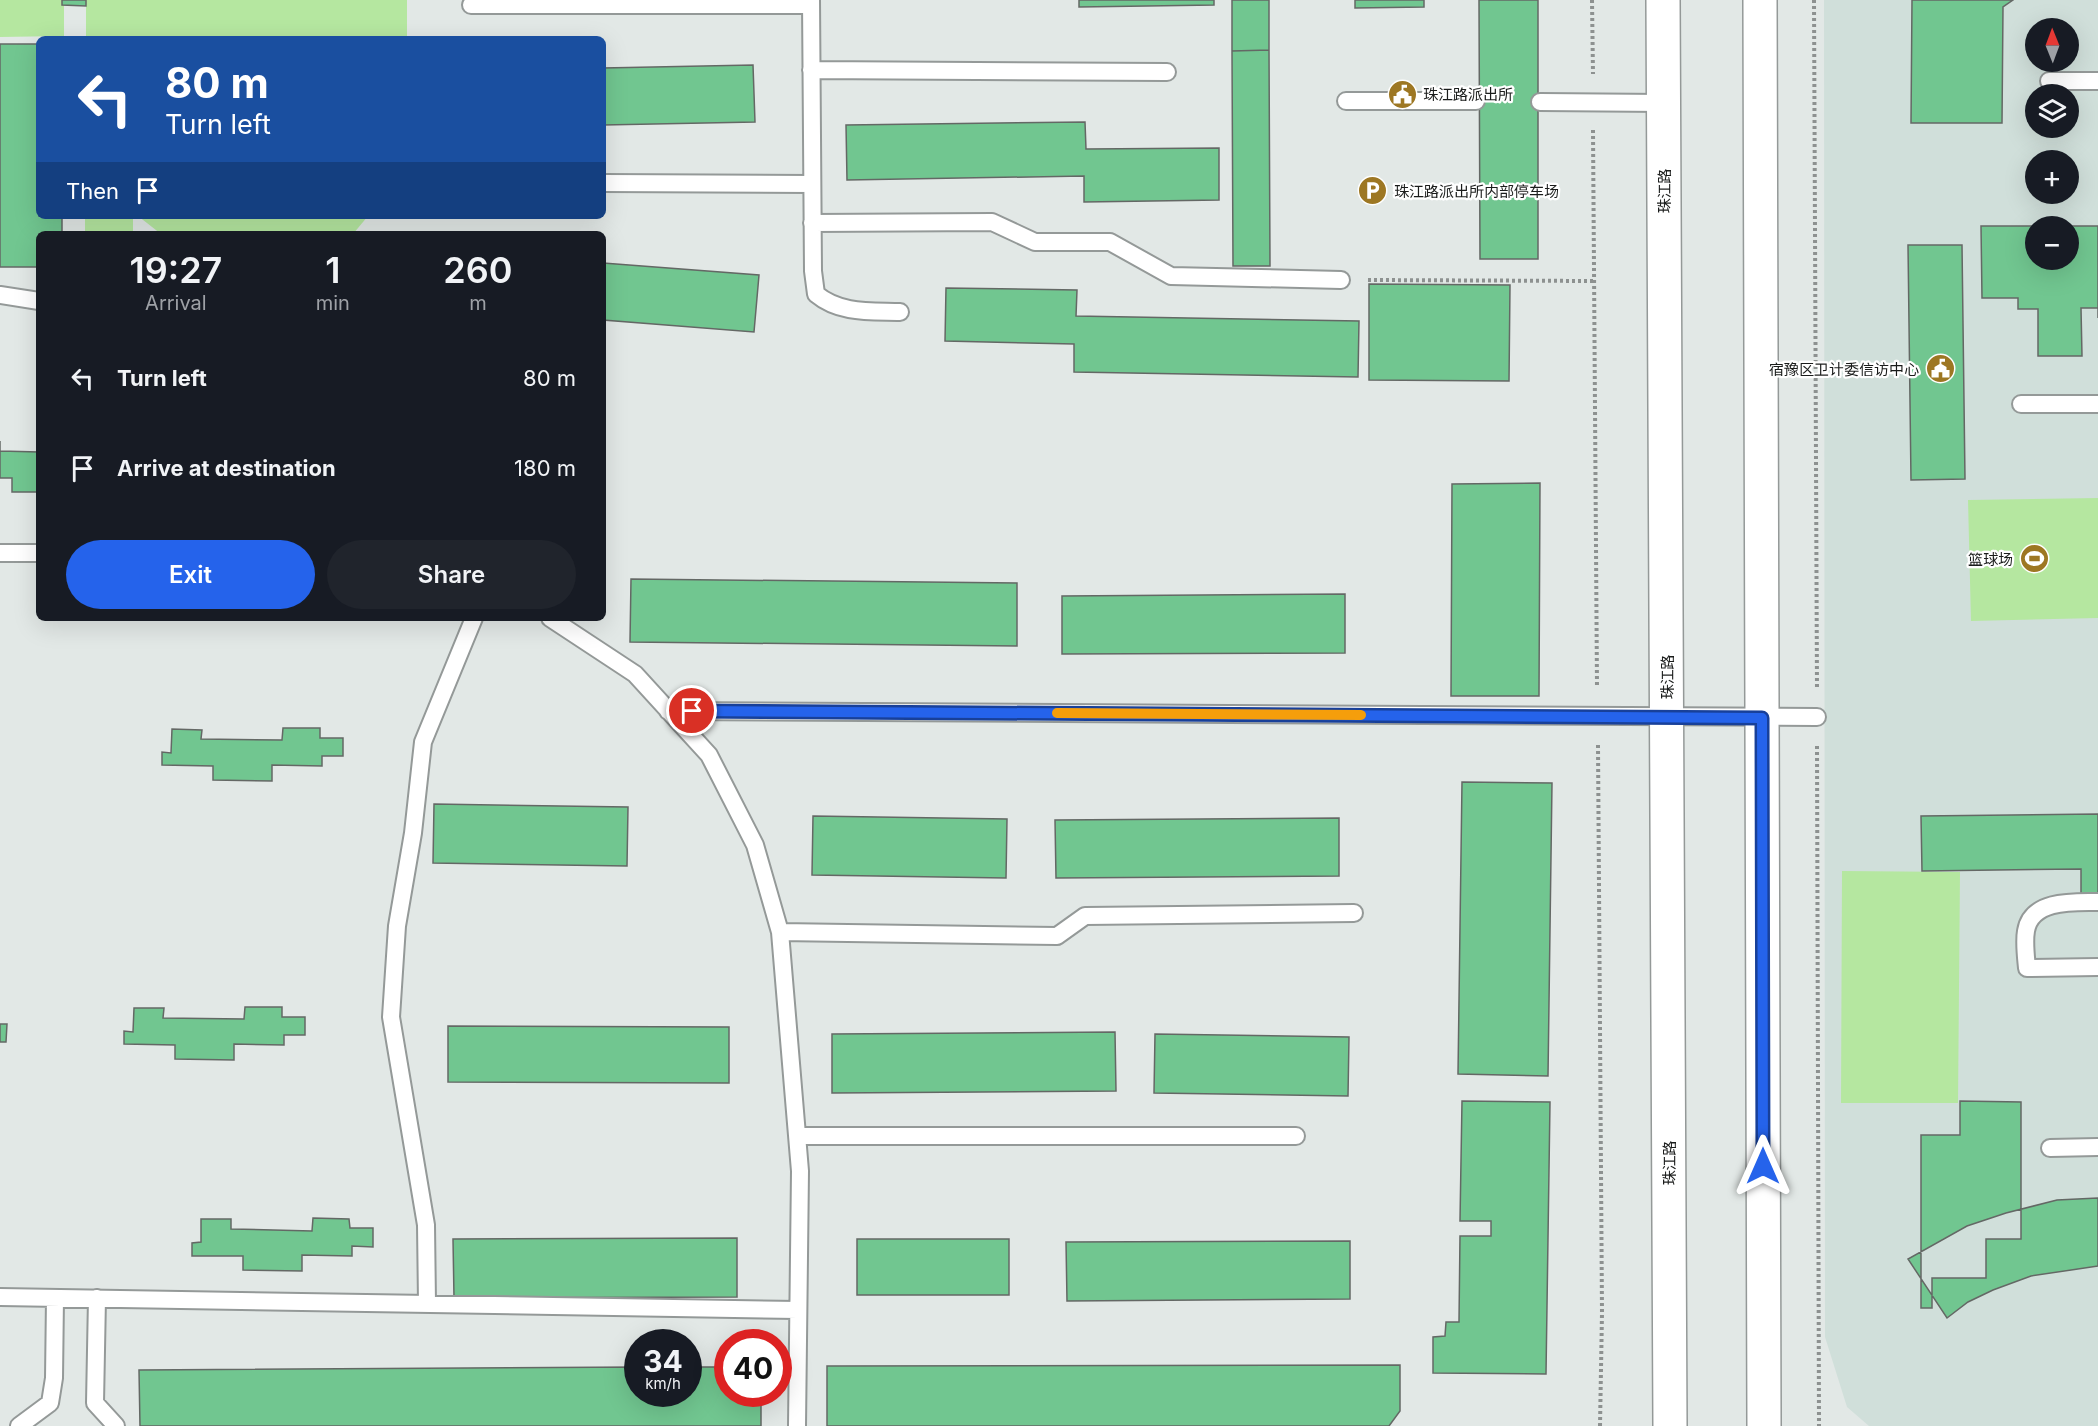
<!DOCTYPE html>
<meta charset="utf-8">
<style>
:root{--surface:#171b24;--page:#20242c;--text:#f1f3f6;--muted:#9ea1a6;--accent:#2563eb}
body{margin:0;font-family:Inter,"Noto Sans SC",sans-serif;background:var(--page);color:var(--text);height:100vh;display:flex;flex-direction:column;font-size:22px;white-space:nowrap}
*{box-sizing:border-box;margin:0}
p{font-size:20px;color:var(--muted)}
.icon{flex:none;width:33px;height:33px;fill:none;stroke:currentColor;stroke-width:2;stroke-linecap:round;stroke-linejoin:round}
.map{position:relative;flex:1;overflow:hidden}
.side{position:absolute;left:36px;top:231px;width:570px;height:390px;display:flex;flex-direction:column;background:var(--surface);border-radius:9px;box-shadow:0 6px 24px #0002}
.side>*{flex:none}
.banner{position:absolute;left:36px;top:36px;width:570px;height:183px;border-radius:9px;box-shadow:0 6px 24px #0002;background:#1a4fa0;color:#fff;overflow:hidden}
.needle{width:39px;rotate:359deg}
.fabs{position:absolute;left:2025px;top:18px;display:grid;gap:12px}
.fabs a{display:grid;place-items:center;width:54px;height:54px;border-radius:50%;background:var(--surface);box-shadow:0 6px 24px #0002;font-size:30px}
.speed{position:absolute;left:624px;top:1329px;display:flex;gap:12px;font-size:30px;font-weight:700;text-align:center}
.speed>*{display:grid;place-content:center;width:78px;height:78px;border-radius:50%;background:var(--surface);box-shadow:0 6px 24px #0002;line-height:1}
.speed small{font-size:15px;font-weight:400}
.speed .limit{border:9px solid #d22;background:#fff;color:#111}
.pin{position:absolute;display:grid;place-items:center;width:51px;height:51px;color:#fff;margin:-26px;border:3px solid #fff;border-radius:50%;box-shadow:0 2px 6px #0007}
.me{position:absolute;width:66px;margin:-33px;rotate:0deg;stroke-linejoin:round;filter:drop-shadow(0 0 4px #0008)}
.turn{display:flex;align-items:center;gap:21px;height:126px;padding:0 30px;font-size:27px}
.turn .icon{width:78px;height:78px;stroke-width:2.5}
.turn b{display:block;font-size:42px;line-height:51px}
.then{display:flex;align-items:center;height:57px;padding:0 30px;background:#0003;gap:12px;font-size:22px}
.eta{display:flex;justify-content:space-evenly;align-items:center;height:102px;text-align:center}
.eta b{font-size:36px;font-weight:600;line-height:42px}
.action{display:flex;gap:12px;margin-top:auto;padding:12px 30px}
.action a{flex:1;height:69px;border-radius:36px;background:var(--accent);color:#fff;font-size:24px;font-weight:600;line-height:69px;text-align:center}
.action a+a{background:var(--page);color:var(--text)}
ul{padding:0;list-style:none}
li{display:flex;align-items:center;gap:18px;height:90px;padding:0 30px}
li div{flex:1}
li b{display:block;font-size:22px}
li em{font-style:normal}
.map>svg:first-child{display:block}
</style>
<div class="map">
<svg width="2098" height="1426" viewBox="0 0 2098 1426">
<rect width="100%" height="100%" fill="#e2e8e6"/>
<path fill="#d0dfda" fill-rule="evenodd" d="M1824,0H2098V1426H1869L1847,1407L1825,1337ZM2036,28H2068V62H2036ZM2036,94H2068V128H2036ZM2036,160H2068V194H2036ZM2036,226H2068V260H2036Z"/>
<path fill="#b5e7a0" d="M0,0H64V36L0,37Z
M86,0H407V39H86Z
M85,216H133V234H85Z
M138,216H368L353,234H161Z
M2098,498V618L1971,621L1968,500Z
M1842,871L1960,872L1958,1103H1841Z"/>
<path fill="#71c690" stroke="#646865" stroke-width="1.5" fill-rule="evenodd" d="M62,0H86V6L62,5Z
M1079,0H1214V5L1079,7Z
M1232,0H1269V50L1232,51Z
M1355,0H1424V7L1355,8Z
M1479,0H1538V259H1480Z
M1912,0H2013L2003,7L2002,123H1911Z
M0,44H39V216H62V234H39V267H0Z
M1269,50L1270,266H1233L1232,51Z
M753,65L755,122L603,125V68Z
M1085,122L1086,149L1219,148V200L1084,202V176L847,180L846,125Z
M1981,226H2098V318V308H2081L2082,356H2038V309H2018V298H1982ZM2036,226H2068V260H2036Z
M1908,245H1962L1965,479L1911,480Z
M603,263L759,275L754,332L603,320Z
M1369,284L1510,285L1509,381L1369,380Z
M946,288L1077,290L1076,316L1359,321L1358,377L1074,372V344L945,341Z
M0,441V451L39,452V492H12V478H0Z
M1540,483L1539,696H1451L1452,484Z
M631,579L1017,583V646L630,642Z
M1345,594V653L1062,654V596Z
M283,728H320V738H343V756H322V766L272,765V781L213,780V766L162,765V752L171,753L172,729L202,730L201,739L282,740Z
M1462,782L1552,783L1548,1076L1458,1074Z
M434,804L628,807L627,866L433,863Z
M2098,814V895H2081V869L1922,871L1921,816Z
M813,816L1007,819L1006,878L812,875Z
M1339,818V876L1056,878L1055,820Z
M245,1007H282V1017H305V1035H284V1045L234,1044V1060L175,1059V1045L124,1044V1031L133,1032L134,1008H164L163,1018L244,1019Z
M0,1024H7L6,1042H0Z
M448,1026L729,1027V1083L448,1082Z
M1115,1032L1116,1091L832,1093V1034Z
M1155,1034L1349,1037L1348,1096L1154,1093Z
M1462,1101L1550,1102L1546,1374L1433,1373V1337L1445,1336L1446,1322H1459L1460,1236H1491V1221H1460Z
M1960,1101L2021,1102V1239H1986V1278H1932V1308H1921V1135H1960Z
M2098,1198V1266L2031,1276L1993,1290L1968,1302L1947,1318L1908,1259L1967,1226L2006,1213L2057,1200Z
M313,1218L349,1219L350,1228H373V1247L352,1246V1256L302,1255V1271L243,1270V1256H192V1243L201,1242V1219H231V1229L312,1231Z
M737,1238V1297L454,1298L453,1239Z
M857,1239H1009V1295H857Z
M1350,1241V1299L1067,1301L1066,1242Z
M1400,1365V1411L1389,1426H827V1366Z
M638,1367V1394H688V1367H728V1394H761V1426H140L139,1370Z"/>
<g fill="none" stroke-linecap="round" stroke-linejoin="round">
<defs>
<path id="service" d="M811,0L813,271L816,294C840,314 870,311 900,312
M471,5H811
M811,70L1167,72
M2049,81H2098
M1346,101H1476
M1540,102L1664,103
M603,183L812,184
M812,223L992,222L1035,242H1110L1171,276L1341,280
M0,295L39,301
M2021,404H2098
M0,553H39
M550,618L635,674L709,755L755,845L780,932L800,1171L797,1426
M668,711L1817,717
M2098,902C2075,902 2031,899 2026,931C2024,942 2026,957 2027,968L2098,967
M780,932L1057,936L1085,916L1354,913
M797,1136H1296
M2050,1148L2098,1147
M0,1297L798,1310
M97,1298L95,1403L116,1426
M427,1303L426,1225L391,1017L397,926L413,833L423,742L474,618
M19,1426L50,1403L54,1378L55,1298"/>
<path id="tertiary" d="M1663,0L1670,1426
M1760,0L1764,1426"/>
</defs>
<use href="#service" stroke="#949998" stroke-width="20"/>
<use href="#tertiary" stroke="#949998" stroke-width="36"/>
<path stroke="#8d9190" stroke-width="4" stroke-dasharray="3 3" stroke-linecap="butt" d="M1592,0L1593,74
M1814,0L1817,690
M1593,130L1597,686
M1368,280L1594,281
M1598,745L1602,1313L1600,1426
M1817,746L1819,1426"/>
<use href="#service" stroke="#fff" stroke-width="16"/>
<use href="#tertiary" stroke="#fff" stroke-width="33"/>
</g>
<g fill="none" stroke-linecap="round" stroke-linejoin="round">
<defs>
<path id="route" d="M692,711L1762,718L1763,1166"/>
</defs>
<use href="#route" stroke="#184099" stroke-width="15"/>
<use href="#route" stroke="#2563eb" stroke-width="10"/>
<path stroke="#f59e0b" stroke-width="10" d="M1057,713L1361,715"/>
</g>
<defs>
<symbol id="civic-disc" viewBox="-11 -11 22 22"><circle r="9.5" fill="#9d7723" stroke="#fff"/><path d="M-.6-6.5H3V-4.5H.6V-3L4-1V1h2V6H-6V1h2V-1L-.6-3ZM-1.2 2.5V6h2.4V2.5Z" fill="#fff"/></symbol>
<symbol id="parking-disc" viewBox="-11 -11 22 22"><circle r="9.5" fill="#9d7723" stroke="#fff"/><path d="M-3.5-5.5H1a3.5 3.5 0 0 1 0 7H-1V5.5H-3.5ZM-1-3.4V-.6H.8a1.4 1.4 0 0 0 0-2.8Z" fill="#fff"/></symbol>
<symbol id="stadium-disc" viewBox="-11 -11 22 22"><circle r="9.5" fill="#9d7723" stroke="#fff"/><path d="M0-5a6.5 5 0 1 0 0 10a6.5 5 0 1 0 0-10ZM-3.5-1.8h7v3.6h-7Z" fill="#fff"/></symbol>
</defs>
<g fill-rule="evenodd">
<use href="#civic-disc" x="1386" y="78" width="33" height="33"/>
<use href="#parking-disc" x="1356" y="174" width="33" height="33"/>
<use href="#civic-disc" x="1924" y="352" width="33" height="33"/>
<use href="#stadium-disc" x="2018" y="542" width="33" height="33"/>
</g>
<g text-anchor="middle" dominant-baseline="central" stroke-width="4.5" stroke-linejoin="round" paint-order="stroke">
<g font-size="15" fill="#1a1c1b" stroke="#fff" text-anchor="start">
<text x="1423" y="94">珠江路派出所</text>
<text x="1394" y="191">珠江路派出所内部停车场</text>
<text x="1919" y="369" text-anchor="end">宿豫区卫计委信访中心</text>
<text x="2013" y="559" text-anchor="end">篮球场</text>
</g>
<g font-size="15" fill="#1a1c1b" stroke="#fff">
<text transform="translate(1664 191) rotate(-90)">珠江路</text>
<text transform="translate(1667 677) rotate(-90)">珠江路</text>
<text transform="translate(1669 1163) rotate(-90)">珠江路</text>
</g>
</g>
</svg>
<div class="fabs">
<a><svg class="needle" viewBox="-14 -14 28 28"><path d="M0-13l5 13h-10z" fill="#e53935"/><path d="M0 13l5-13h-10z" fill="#9ea1a6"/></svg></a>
<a><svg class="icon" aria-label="layers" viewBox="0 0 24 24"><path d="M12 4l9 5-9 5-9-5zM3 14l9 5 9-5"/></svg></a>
<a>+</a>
<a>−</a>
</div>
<div class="speed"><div>34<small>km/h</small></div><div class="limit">40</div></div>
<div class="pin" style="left:692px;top:711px;background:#d93025"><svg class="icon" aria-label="arrive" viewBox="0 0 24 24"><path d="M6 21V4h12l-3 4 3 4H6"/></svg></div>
<svg class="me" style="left:1763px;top:1166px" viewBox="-20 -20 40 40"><path d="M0-17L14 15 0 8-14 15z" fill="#2563eb" stroke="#fff" stroke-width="4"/></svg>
<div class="banner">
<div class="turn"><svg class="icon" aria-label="left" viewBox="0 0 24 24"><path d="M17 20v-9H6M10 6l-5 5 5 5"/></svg><div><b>80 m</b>Turn left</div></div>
<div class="then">Then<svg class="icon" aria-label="arrive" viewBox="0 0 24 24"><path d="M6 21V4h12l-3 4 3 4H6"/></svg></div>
</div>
<section class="side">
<div class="eta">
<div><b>19:27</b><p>Arrival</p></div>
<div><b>1</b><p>min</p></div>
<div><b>260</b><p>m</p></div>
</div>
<ul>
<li><svg class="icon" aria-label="left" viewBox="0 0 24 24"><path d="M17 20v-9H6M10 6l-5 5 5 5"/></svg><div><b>Turn left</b></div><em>80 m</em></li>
<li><svg class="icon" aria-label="arrive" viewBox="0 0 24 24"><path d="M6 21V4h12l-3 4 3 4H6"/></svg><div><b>Arrive at destination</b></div><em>180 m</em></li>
</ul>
<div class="action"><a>Exit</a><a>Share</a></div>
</section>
</div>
